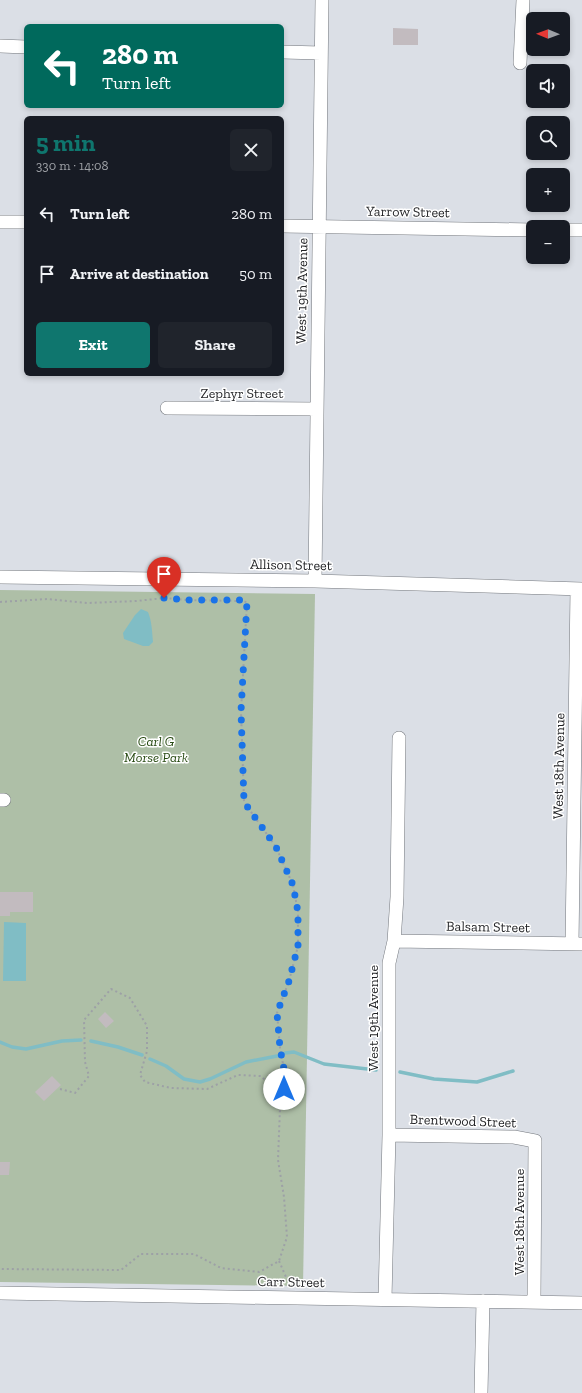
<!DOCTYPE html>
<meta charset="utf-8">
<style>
:root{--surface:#171b24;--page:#20242c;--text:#f1f3f6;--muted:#9ea1a6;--accent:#0f766e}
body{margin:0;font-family:"Zilla Slab",serif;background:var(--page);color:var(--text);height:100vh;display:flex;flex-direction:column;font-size:15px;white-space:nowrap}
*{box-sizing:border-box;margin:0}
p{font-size:13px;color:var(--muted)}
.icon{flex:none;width:22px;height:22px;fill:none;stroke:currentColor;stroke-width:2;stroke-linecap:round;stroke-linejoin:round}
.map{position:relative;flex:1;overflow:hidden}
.side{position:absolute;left:24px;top:116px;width:260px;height:260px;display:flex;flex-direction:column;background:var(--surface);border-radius:6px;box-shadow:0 2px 6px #0003}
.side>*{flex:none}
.banner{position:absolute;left:24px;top:24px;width:260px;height:84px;border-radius:6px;box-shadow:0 2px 6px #0003;background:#00695c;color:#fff;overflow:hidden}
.needle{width:26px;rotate:271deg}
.tools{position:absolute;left:526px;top:12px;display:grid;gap:8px}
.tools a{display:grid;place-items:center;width:44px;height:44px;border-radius:6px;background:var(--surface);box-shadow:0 2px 6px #0003;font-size:20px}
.pin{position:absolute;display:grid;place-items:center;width:34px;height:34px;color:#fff;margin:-41px -17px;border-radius:50% 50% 50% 0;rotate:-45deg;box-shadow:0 0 4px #0007}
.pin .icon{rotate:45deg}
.me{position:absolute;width:44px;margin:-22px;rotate:0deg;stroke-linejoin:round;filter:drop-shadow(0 0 3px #0008)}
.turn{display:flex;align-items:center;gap:14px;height:84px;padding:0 12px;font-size:18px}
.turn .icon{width:52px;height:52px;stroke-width:2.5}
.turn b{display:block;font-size:28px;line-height:34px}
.round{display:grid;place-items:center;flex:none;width:42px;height:42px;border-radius:6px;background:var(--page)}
.summary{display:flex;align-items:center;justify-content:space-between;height:68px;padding:0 12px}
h1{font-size:24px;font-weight:800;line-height:30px;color:var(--accent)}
.cta{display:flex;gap:8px;margin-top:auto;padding:8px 12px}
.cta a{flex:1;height:46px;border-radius:6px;background:var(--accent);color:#fff;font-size:16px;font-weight:800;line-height:46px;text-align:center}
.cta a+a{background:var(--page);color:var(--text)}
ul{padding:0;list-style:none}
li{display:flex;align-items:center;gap:12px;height:60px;padding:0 12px}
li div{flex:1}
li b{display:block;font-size:15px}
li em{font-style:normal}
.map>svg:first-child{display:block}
</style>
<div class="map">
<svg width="582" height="1393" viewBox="0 0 582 1393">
<rect width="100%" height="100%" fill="#dbdfe6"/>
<path fill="#aebfa7" d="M0,590L315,594L303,1286L0,1282Z"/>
<path fill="#80bdc5" d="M141,609L148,612C152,622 152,631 153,642L149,646H143L124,639L123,633L135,615Z
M4,922L26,923V981H3Z"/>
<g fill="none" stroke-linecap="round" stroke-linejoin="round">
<path stroke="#80bdc5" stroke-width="3.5" d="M91,1041L118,1047L142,1055
M0,1042L12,1047L26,1049L62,1041L81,1040
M285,1053L294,1052L324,1064L376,1070
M150,1059L166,1066L184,1079L200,1082L210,1079L246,1062L277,1056
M400,1072L434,1079L477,1082L513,1071"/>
</g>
<path fill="#c2bbbf" d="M393,28L418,29V45H393Z
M0,892H33V912H10V916H0Z
M105,1012L114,1021L106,1028L98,1019Z
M52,1076L61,1085L44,1101L35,1092Z
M0,1162H10L9,1175H0Z"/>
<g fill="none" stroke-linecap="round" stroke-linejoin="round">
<defs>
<path id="minor" d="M0,46L26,47
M282,52L321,53
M520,63L523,0
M0,222H26
M282,226L533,230
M563,230H582
M167,408L317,409
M0,577L315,581L582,589
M315,581L322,0
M0,800H4
M394,941L582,944
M572,944L577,589
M389,1135L514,1137L535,1141L534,1302
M0,1293L582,1303
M385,1299L389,1135V963L394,941L397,897L399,738
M481,1393L483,1301"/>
</defs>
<use href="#minor" stroke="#73777d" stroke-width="14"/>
<path stroke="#9da0a6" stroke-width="2" stroke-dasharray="2 3" stroke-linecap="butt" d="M0,602L47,599L87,603L136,601L165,598L187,600L240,601L247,602L241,711L244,802L276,847L293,885L298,912V946L289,981L277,1013L280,1048L286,1080L280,1108L278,1160L284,1197L287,1237L279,1261L259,1272L221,1268L194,1254H141L121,1270L0,1269
M60,1089L75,1093L89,1076L85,1062L84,1020L111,989L130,998L147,1026V1051L140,1075L145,1082L171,1088L207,1089L238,1075L261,1076L282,1098
M279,1261L286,1277L297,1285"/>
<use href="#minor" stroke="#fff" stroke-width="13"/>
</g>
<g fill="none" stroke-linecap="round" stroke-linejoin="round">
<path stroke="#1a73e8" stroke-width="7" stroke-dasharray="0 12.6" d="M164,598L187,600H240L247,602L241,711L244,802L276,847L293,885L298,912V946L289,981L277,1013L280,1048L286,1080L284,1089"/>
</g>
<g text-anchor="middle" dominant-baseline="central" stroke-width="3" stroke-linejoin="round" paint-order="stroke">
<g font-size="14" fill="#1f2023" stroke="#fff">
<text transform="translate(408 212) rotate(1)">Yarrow Street</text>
<text transform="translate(302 291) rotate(-89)">West 19th Avenue</text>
<text x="242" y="393">Zephyr Street</text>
<text transform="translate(291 565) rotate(1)">Allison Street</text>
<text transform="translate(559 766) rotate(-89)">West 18th Avenue</text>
<text transform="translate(488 927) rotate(1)">Balsam Street</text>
<text transform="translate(373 1018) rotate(-90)">West 19th Avenue</text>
<text transform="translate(463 1121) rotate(2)">Brentwood Street</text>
<text transform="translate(519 1222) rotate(-90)">West 18th Avenue</text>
<text transform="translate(291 1282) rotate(1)">Carr Street</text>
</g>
<g font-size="14" font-style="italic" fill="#264911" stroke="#fff">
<text x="156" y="741">Carl G<tspan x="156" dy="16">Morse Park</tspan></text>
</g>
</g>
</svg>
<div class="tools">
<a><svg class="needle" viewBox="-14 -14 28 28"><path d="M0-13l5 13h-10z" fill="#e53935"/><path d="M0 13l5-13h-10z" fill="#9ea1a6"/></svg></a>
<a><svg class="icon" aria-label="sound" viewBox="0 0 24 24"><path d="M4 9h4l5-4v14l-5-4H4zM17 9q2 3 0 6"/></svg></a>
<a><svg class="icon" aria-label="search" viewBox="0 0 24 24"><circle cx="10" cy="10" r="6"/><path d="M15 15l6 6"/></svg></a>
<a>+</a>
<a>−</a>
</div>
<div class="pin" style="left:164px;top:598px;background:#d93025"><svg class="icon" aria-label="arrive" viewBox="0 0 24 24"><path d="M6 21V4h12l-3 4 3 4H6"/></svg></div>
<svg class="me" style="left:284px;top:1089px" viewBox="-20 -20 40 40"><circle r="19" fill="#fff"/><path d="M0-13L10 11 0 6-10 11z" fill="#1a73e8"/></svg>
<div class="banner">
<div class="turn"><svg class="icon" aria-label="left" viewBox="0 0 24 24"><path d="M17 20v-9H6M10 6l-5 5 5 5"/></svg><div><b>280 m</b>Turn left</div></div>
</div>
<section class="side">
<div class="summary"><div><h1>5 min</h1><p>330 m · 14:08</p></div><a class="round"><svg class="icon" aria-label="close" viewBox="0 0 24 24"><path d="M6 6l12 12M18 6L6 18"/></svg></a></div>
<ul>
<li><svg class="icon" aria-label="left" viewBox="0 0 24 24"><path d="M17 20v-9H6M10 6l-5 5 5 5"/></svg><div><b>Turn left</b></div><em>280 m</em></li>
<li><svg class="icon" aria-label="arrive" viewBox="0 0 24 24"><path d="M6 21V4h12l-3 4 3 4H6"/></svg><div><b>Arrive at destination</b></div><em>50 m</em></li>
</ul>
<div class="cta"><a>Exit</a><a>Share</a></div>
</section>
</div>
